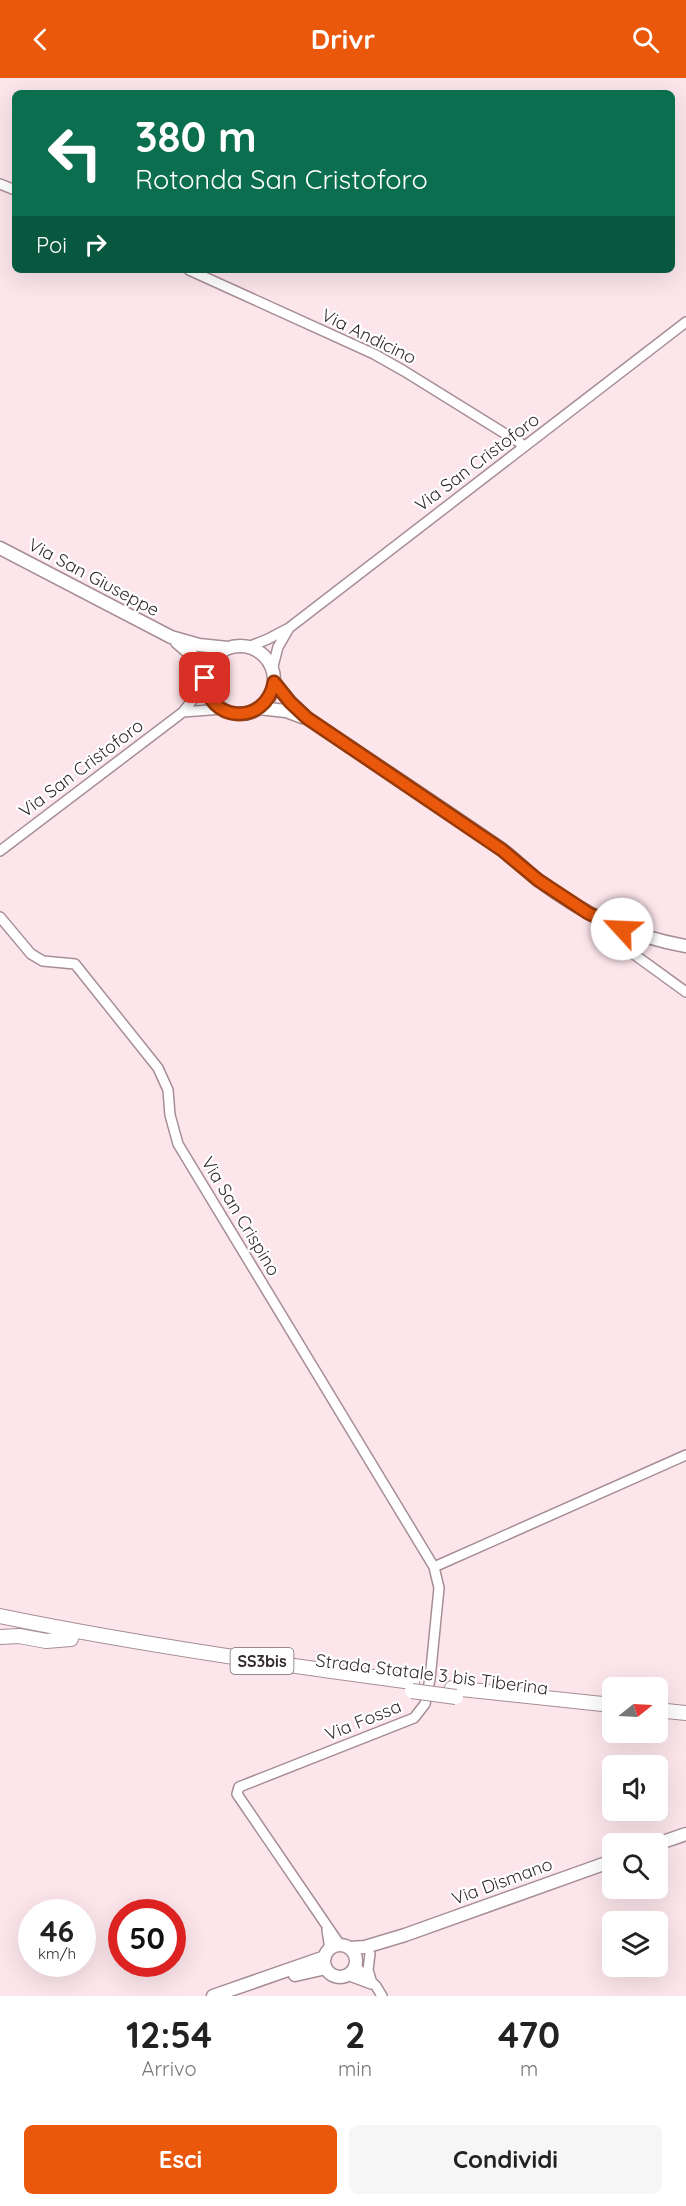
<!DOCTYPE html>
<html lang="it">
<style>
:root{--surface:#fff;--page:#f6f6f6;--text:#222;--muted:#767676;--accent:#ea580c}
body{margin:0;font-family:Quicksand,sans-serif;background:var(--page);color:var(--text);height:100vh;display:flex;flex-direction:column;font-size:22px;white-space:nowrap}
*{box-sizing:border-box;margin:0}
p{font-size:20px;color:var(--muted)}
.icon{flex:none;width:33px;height:33px;fill:none;stroke:currentColor;stroke-width:2;stroke-linecap:round;stroke-linejoin:round}
.map{position:relative;height:1918px;overflow:hidden}
.sheet{display:flex;flex-direction:column;background:var(--surface);flex:1}
.sheet>*{flex:none}
.hud{position:absolute;left:12px;top:12px;width:663px;height:183px;border-radius:9px;box-shadow:0 6px 24px #0002;background:#0b6e4f;color:#fff;overflow:hidden}
.needle{width:39px;rotate:72deg}
.fabs{position:absolute;left:602px;top:1599px;display:grid;gap:12px}
.fabs a{display:grid;place-items:center;width:66px;height:66px;border-radius:9px;background:var(--surface);box-shadow:0 6px 24px #0002;font-size:30px}
.speed{position:absolute;left:18px;top:1821px;display:flex;gap:12px;font-size:30px;font-weight:700;text-align:center}
.speed>*{display:grid;place-content:center;width:78px;height:78px;border-radius:50%;background:var(--surface);box-shadow:0 6px 24px #0002;line-height:1}
.speed small{font-size:15px;font-weight:400}
.speed .limit{border:9px solid #d22;background:#fff;color:#111}
.pin{position:absolute;display:grid;place-items:center;width:51px;height:51px;color:#fff;margin:-26px;border-radius:12px;box-shadow:0 3px 9px #0006}
.me{position:absolute;width:66px;margin:-33px;rotate:295deg;stroke-linejoin:round;filter:drop-shadow(0 0 4px #0008)}
.turn{display:flex;align-items:center;gap:21px;height:126px;padding:0 24px;font-size:27px}
.turn .icon{width:78px;height:78px;stroke-width:2.5}
.turn b{display:block;font-size:42px;line-height:51px}
.then{display:flex;align-items:center;height:57px;padding:0 24px;background:#0003;gap:12px;font-size:22px}
.eta{display:flex;justify-content:space-evenly;align-items:center;height:102px;text-align:center}
.eta b{font-size:36px;font-weight:700;line-height:42px}
.action{display:flex;gap:12px;margin-top:auto;padding:12px 24px}
.action a{flex:1;height:69px;border-radius:9px;background:var(--accent);color:#fff;font-size:24px;font-weight:700;line-height:69px;text-align:center}
.action a+a{background:var(--page);color:var(--text)}
header{display:flex;justify-content:space-between;align-items:center;height:78px;padding:0 24px;background:var(--accent);color:#fff;font-size:27px;font-weight:700}
.map>svg:first-child{display:block}
</style>
<header><svg class="icon" aria-label="back" viewBox="0 0 24 24"><path d="M15 5l-7 7 7 7"/></svg>Drivr<svg class="icon" aria-label="search" viewBox="0 0 24 24"><circle cx="10" cy="10" r="6"/><path d="M15 15l6 6"/></svg></header>
<div class="map">
<svg width="686" height="1918" viewBox="0 0 686 1918">
<rect width="100%" height="100%" fill="#fce6ec"/>
<g fill="none" stroke-linecap="round" stroke-linejoin="round">
<defs>
<path id="minor" d="M0,106L15,112
M189,192L374,276L404,293L525,368
M248,569L268,561L289,550L686,244
M272,592L278,569L289,550
M183,634L222,631
M0,773L183,634L205,606
M0,839L31,876L43,883L75,886L158,990L168,1012L170,1037L178,1066L434,1489
M606,856L686,914
M327,1852L330,1871
M340,1867L237,1716L239,1709L414,1640L425,1626L430,1601L439,1510L434,1489L686,1377
M370,1876L368,1892L371,1902
M355,1888L376,1908L382,1918
M347,1897L371,1906"/>
<path id="major" d="M0,470L171,559L199,567L228,570
M177,564L192,577L206,594
M206 602a34 34 0 1 1 68 0a34 34 0 1 1-68 0Z
M274,604L290,624L307,640C371,683 436,726 500,770C513,779 525,792 538,802C585,837 629,858 686,868
M259,630L286,633L302,639
M657,1766L686,1756
M324 1883a16 16 0 1 1 32 0a16 16 0 1 1-32 0Z
M350,1870L365,1869L405,1857L612,1783
M295,1897L326,1890
M213,1918L325,1879"/>
<path id="highway" d="M0,1538C136,1566 274,1586 412,1604
M0,1559L19,1558L46,1563L71,1561
M452,1610L612,1627
M657,1632L686,1635"/>
</defs>
<use href="#minor" stroke="#a78e95" stroke-width="12"/>
<use href="#major" stroke="#a78e95" stroke-width="15"/>
<use href="#highway" stroke="#a78e95" stroke-width="16"/>
<use href="#minor" stroke="#fff" stroke-width="9"/>
<use href="#major" stroke="#fff" stroke-width="12"/>
<use href="#highway" stroke="#fff" stroke-width="14"/>
<defs>
<path id="highway-bridge" d="M412,1613L456,1619"/>
</defs>
<use href="#highway-bridge" stroke="#a78e95" stroke-width="16" stroke-linecap="butt"/>
<use href="#highway-bridge" stroke="#fff" stroke-width="14"/>
</g>
<g fill="none" stroke-linecap="round" stroke-linejoin="round">
<defs>
<path id="route" d="M205,600C206,645 266,649 274,604L290,624L307,640L502,772L538,802L588,835L622,851"/>
</defs>
<use href="#route" stroke="#983908" stroke-width="15"/>
<use href="#route" stroke="#ea580c" stroke-width="10"/>
</g>
<g text-anchor="middle" dominant-baseline="central" stroke-width="4.5" stroke-linejoin="round" paint-order="stroke">
<rect fill="#fff" stroke="#716a6b" stroke-width="1.5" x="230.5" y="1570" width="63" height="26" rx="4.5"/>
<g font-size="16" font-weight="bold" fill="#342a2c">
<text x="262" y="1583">SS3bis</text>
</g>
<g font-size="18" fill="#342a2c" stroke="#fff">
<text transform="translate(369 258) rotate(26)">Via Andicino</text>
<text transform="translate(477 384) rotate(-37)">Via San Cristoforo</text>
<text transform="translate(94 499) rotate(28)">Via San Giuseppe</text>
<text transform="translate(81 690) rotate(-37)">Via San Cristoforo</text>
<text transform="translate(241 1138) rotate(59)">Via San Crispino</text>
<text transform="translate(432 1596) rotate(7)">Strada Statale 3 bis Tiberina</text>
<text transform="translate(363 1642) rotate(-22)">Via Fossa</text>
<text transform="translate(502 1803) rotate(-20)">Via Dismano</text>
</g>
</g>
</svg>
<div class="fabs">
<a><svg class="needle" viewBox="-14 -14 28 28"><path d="M0-13l5 13h-10z" fill="#e53935"/><path d="M0 13l5-13h-10z" fill="#767676"/></svg></a>
<a><svg class="icon" aria-label="sound" viewBox="0 0 24 24"><path d="M4 9h4l5-4v14l-5-4H4zM17 9q2 3 0 6"/></svg></a>
<a><svg class="icon" aria-label="search" viewBox="0 0 24 24"><circle cx="10" cy="10" r="6"/><path d="M15 15l6 6"/></svg></a>
<a><svg class="icon" aria-label="layers" viewBox="0 0 24 24"><path d="M12 4l9 5-9 5-9-5zM3 14l9 5 9-5"/></svg></a>
</div>
<div class="speed"><div>46<small>km/h</small></div><div class="limit">50</div></div>
<div class="pin" style="left:205px;top:600px;background:#d93025"><svg class="icon" aria-label="arrive" viewBox="0 0 24 24"><path d="M6 21V4h12l-3 4 3 4H6"/></svg></div>
<svg class="me" style="left:622px;top:851px" viewBox="-20 -20 40 40"><circle r="19" fill="#fff"/><path d="M0-13L10 11 0 6-10 11z" fill="#ea580c"/></svg>
<div class="hud">
<div class="turn"><svg class="icon" aria-label="left" viewBox="0 0 24 24"><path d="M17 20v-9H6M10 6l-5 5 5 5"/></svg><div><b>380 m</b>Rotonda San Cristoforo</div></div>
<div class="then">Poi<svg class="icon" aria-label="right" viewBox="0 0 24 24"><path d="M7 20v-9h11M14 6l5 5-5 5"/></svg></div>
</div>
</div>
<section class="sheet">
<div class="eta">
<div><b>12:54</b><p>Arrivo</p></div>
<div><b>2</b><p>min</p></div>
<div><b>470</b><p>m</p></div>
</div>
<div class="action"><a>Esci</a><a>Condividi</a></div>
</section>
